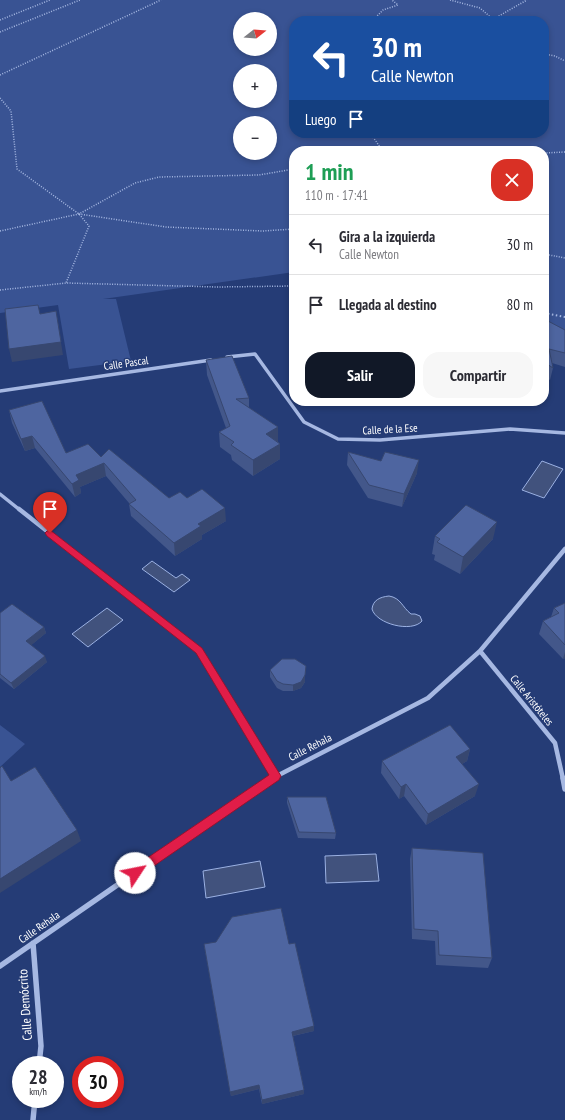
<!DOCTYPE html>
<html lang="es">
<meta charset="utf-8">
<style>
:root{--surface:#fff;--page:#f7f7f7;--text:#2b2b33;--muted:#7c7c81;--line:#e1e1e2;--accent:#111827}
body{margin:0;font-family:"PT Sans Narrow",sans-serif;background:var(--page);color:var(--text);height:100vh;display:flex;flex-direction:column;font-size:15px;white-space:nowrap}
*{box-sizing:border-box;margin:0}
p{font-size:13px;color:var(--muted)}
.icon{flex:none;width:22px;height:22px;fill:none;stroke:currentColor;stroke-width:2;stroke-linecap:round;stroke-linejoin:round}
.map{position:relative;flex:1;overflow:hidden}
.panel{position:absolute;left:289px;top:146px;width:260px;height:260px;display:flex;flex-direction:column;background:var(--surface);border-radius:16px;box-shadow:0 2px 6px #0003}
.panel>*{flex:none}
.hud{position:absolute;left:289px;top:16px;width:260px;height:122px;border-radius:16px;box-shadow:0 2px 6px #0003;background:#1a4fa0;color:#fff;overflow:hidden}
.needle{width:26px;rotate:73deg}
.buttons{position:absolute;left:233px;top:12px;display:grid;gap:8px}
.buttons a{display:grid;place-items:center;width:44px;height:44px;border-radius:50%;background:var(--surface);box-shadow:0 2px 6px #0003;font-size:20px}
.speed{position:absolute;left:12px;top:1056px;display:flex;gap:8px;font-size:20px;font-weight:700;text-align:center}
.speed>*{display:grid;place-content:center;width:52px;height:52px;border-radius:50%;background:var(--surface);box-shadow:0 2px 6px #0003;line-height:1}
.speed small{font-size:10px;font-weight:400}
.speed .limit{border:6px solid #d22;background:#fff;color:#111}
.pin{position:absolute;display:grid;place-items:center;width:34px;height:34px;color:#fff;margin:-41px -17px;border-radius:50% 50% 50% 0;rotate:-45deg;box-shadow:0 0 4px #0007}
.pin .icon{rotate:45deg}
.me{position:absolute;width:44px;margin:-22px;rotate:56deg;stroke-linejoin:round;filter:drop-shadow(0 0 3px #0008)}
.turn{display:flex;align-items:center;gap:14px;height:84px;padding:0 16px;font-size:18px}
.turn .icon{width:52px;height:52px;stroke-width:2.5}
.turn b{display:block;font-size:28px;line-height:34px}
.then{display:flex;align-items:center;height:38px;padding:0 16px;background:#0003;gap:8px;font-size:15px}
.round{display:grid;place-items:center;flex:none;width:42px;height:42px;border-radius:16px;background:var(--page)}
.overview{display:flex;align-items:center;justify-content:space-between;height:68px;padding:0 16px}
h1{font-size:24px;font-weight:700;line-height:30px;color:#1e9e55}
.button{display:flex;gap:8px;margin-top:auto;padding:8px 16px}
.button a{flex:1;height:46px;border-radius:16px;background:var(--accent);color:#fff;font-size:16px;font-weight:700;line-height:46px;text-align:center}
.button a+a{background:var(--page);color:var(--text)}
ul{padding:0;list-style:none}
li{display:flex;align-items:center;gap:12px;height:60px;padding:0 16px;border-top:1px solid var(--line)}
li div{flex:1}
li b{display:block;font-size:15px}
li em{font-style:normal}
.map>svg:first-child{display:block}
</style>
<div class="map">
<svg width="565" height="1120" viewBox="0 0 565 1120">
<rect width="100%" height="100%" fill="#253c76"/>
<path fill="#395393" fill-rule="evenodd" d="M0,0H565V346L544,339V151H294V272L103,299H116L131,361L69,369L58,305L0,313ZM240,19H270V49H240ZM294,21H544V133H294ZM240,71H270V101H240ZM240,123H270V153H240Z
M0,725L25,744L0,767Z"/>
<path fill="#41527d" stroke="#9bb1e3" d="M542,461L563,469L544,498L522,490Z
M152,561L176,578L182,574L190,580L174,592L142,569Z
M389,596C401,598 402,607 411,614H415L420,616L422,621C412,633 376,624 372,609C373,600 380,597 389,596Z
M107,608L123,620L88,647L72,634Z
M376,854L379,881L326,883L325,856Z
M260,861L265,887L206,898L203,871Z"/>
<g fill="none" stroke-linecap="round" stroke-linejoin="round">
<path stroke="#a6b8e2" stroke-width="1.5" stroke-dasharray="1 1.5" stroke-linecap="butt" d="M450,0L480,8L495,21
M0,20L50,0
M372,21L383,10L398,5L392,0
M490,21L527,0
M0,32L80,0
M544,54L555,56L565,61
M0,75L161,0
M0,98L11,111L17,169L79,214L89,226L66,283
M370,133L383,151
M424,151H457
M544,153L565,152
M79,214L166,227L262,231L294,229
M0,231L79,214L135,183L159,177L259,175L294,169
M544,254L565,258
M0,290L66,283L217,287L294,286"/>
<path stroke="#a6b8e2" stroke-width="2" stroke-dasharray="1.5 2.5" stroke-linecap="butt" d="M544,313L565,317"/>
<path stroke="#a6b8e2" stroke-width="3.5" d="M227,357L255,354L304,422L338,439L380,440L510,429L565,433
M0,391L211,360
M0,494L20,510"/>
<path stroke="#a6b8e2" stroke-width="4.5" d="M19,509L199,651L275,776
M480,651L555,743L563,779
M271,779L428,698L480,651L565,549"/>
<path stroke="#a6b8e2" stroke-width="5.5" d="M563,778L565,789
M33,943L41,1046L39,1065
M0,966L272,778
M33,1120L35,1099"/>
</g>
<path fill="#43578a" d="M544,321L565,330V367L552,363L553,368L550,380L544,377Z
M206,360L249,398V408L278,427V442L280,444V459L253,476L232,460L231,455L220,447L219,432L226,428L207,375Z
M431,401H455V402Z
M9,410L66,453L101,457L169,498H187L226,521L202,535V539L175,556L131,516L129,504V503L106,476L80,487L81,493L75,497L35,448L25,451L12,423Z
M348,452L417,473L402,507L368,498L347,465Z
M435,536L493,539L460,574L434,560L435,555L432,554Z
M565,603V658L563,659L539,634L543,621L551,617L554,608Z
M0,613L44,627L46,633L31,645L47,662L14,689L0,678Z
M270,670L305,682L301,688L293,691H283L277,688L270,677Z
M470,749L467,761L462,764L475,796L426,825L404,796L399,799L381,773L382,761Z
M287,797L336,833L335,839L298,838L287,803Z
M412,848L492,958L488,968L436,965L435,941L412,939L410,859Z
M204,944H289L314,1026V1031L293,1036L304,1090V1094L262,1104L259,1089L231,1096Z"/>
<path fill="#374770" d="M56,311L63,355L12,362L9,349Z
M278,427V442L266,434Z
M32,436L35,448L25,451L21,439Z
M280,444V459L253,476V460Z
M419,460L417,473L402,507L404,494Z
M104,463L106,476L80,487L81,493L75,497L72,484L76,475Z
M225,508L226,521L202,535V539L175,556L174,543L198,524Z
M497,522L493,539L460,574L463,557Z
M44,627L46,633L28,648L26,641Z
M565,652V658L563,659Z
M45,656L47,662L14,689L11,683Z
M305,672V682L301,688L293,691V685Z
M470,749L467,761L454,769L456,757Z
M406,784L404,796L399,799L401,787Z
M479,784L475,796L426,825L428,814Z
M77,830L81,841L0,893V879Z
M314,1026V1031L292,1036V1032Z
M259,1085V1089L231,1096L230,1092Z
M304,1090V1094L262,1104V1100Z"/>
<path fill="#4e65a0" stroke="#374770" d="M38,305L40,314L56,311L61,342L9,349L5,309Z
M544,321H548L565,330V353L549,349L553,368L544,362Z
M232,356L249,398L236,399L278,427L266,434L280,444L253,460L231,445L234,442L219,432L230,426L206,360Z
M42,401L66,453L88,444L101,457L109,449L169,498L180,492L187,498L202,489L225,508L198,524L201,526L174,543L129,504L136,500L104,463L76,475L79,480L72,484L32,436L21,439L9,410Z
M348,452L381,461L385,452L419,460L404,494L369,485Z
M466,505L497,522L463,557L437,542L440,539L435,536Z
M565,603V645L543,621L559,613L554,608Z
M12,604L44,627L26,641L45,656L11,683L0,674V613Z
M282,659H295L306,666L305,675L301,682L293,685L283,684L277,681L270,670Z
M450,725L470,749L456,757L479,784L428,814L406,784L401,787L382,761Z
M2,766L11,781L35,767L77,830L0,879V768Z
M287,797H326L336,833L299,832Z
M412,848L483,853L492,958L439,955L438,931L414,929Z
M281,908L289,944L295,943L314,1026L292,1032L304,1090L262,1100L259,1085L230,1092L204,944L216,942L232,917Z"/>
<path fill="#e11d48" stroke="#92132f" d="M50,530L202,648L281,776L279,780L135,879L131,877L129,873L131,869L269,775L196,653L47,536L45,533L47,531Z"/>
<g text-anchor="middle" dominant-baseline="central" stroke-width="3" stroke-linejoin="round" paint-order="stroke">
<g font-size="11" fill="#fff" stroke="#253c76">
<text transform="translate(126 363) rotate(-8)">Calle Pascal</text>
<text transform="translate(390 429) rotate(-3)">Calle de la Ese</text>
<text transform="translate(532 700) rotate(51)">Calle Aristóteles</text>
<text transform="translate(310 747) rotate(-27)">Calle Rehala</text>
<text transform="translate(39 927) rotate(-35)">Calle Rehala</text>
</g>
<g font-size="13" fill="#fff" stroke="#253c76">
<text transform="translate(25 1005) rotate(-94)">Calle Demócrito</text>
</g>
</g>
</svg>
<div class="buttons">
<a><svg class="needle" viewBox="-14 -14 28 28"><path d="M0-13l5 13h-10z" fill="#e53935"/><path d="M0 13l5-13h-10z" fill="#7c7c81"/></svg></a>
<a>+</a>
<a>−</a>
</div>
<div class="speed"><div>28<small>km/h</small></div><div class="limit">30</div></div>
<div class="pin" style="left:50px;top:533px;background:#d93025"><svg class="icon" aria-label="arrive" viewBox="0 0 24 24"><path d="M6 21V4h12l-3 4 3 4H6"/></svg></div>
<svg class="me" style="left:135px;top:873px" viewBox="-20 -20 40 40"><circle r="19" fill="#fff"/><path d="M0-13L10 11 0 6-10 11z" fill="#e11d48"/></svg>
<div class="hud">
<div class="turn"><svg class="icon" aria-label="left" viewBox="0 0 24 24"><path d="M17 20v-9H6M10 6l-5 5 5 5"/></svg><div><b>30 m</b>Calle Newton</div></div>
<div class="then">Luego<svg class="icon" aria-label="arrive" viewBox="0 0 24 24"><path d="M6 21V4h12l-3 4 3 4H6"/></svg></div>
</div>
<section class="panel">
<div class="overview"><div><h1>1 min</h1><p>110 m · 17:41</p></div><a class="round" style="background:#d93025;color:#fff"><svg class="icon" aria-label="close" viewBox="0 0 24 24"><path d="M6 6l12 12M18 6L6 18"/></svg></a></div>
<ul>
<li><svg class="icon" aria-label="left" viewBox="0 0 24 24"><path d="M17 20v-9H6M10 6l-5 5 5 5"/></svg><div><b>Gira a la izquierda</b><p>Calle Newton</p></div><em>30 m</em></li>
<li><svg class="icon" aria-label="arrive" viewBox="0 0 24 24"><path d="M6 21V4h12l-3 4 3 4H6"/></svg><div><b>Llegada al destino</b></div><em>80 m</em></li>
</ul>
<div class="button"><a>Salir</a><a>Compartir</a></div>
</section>
</div>
